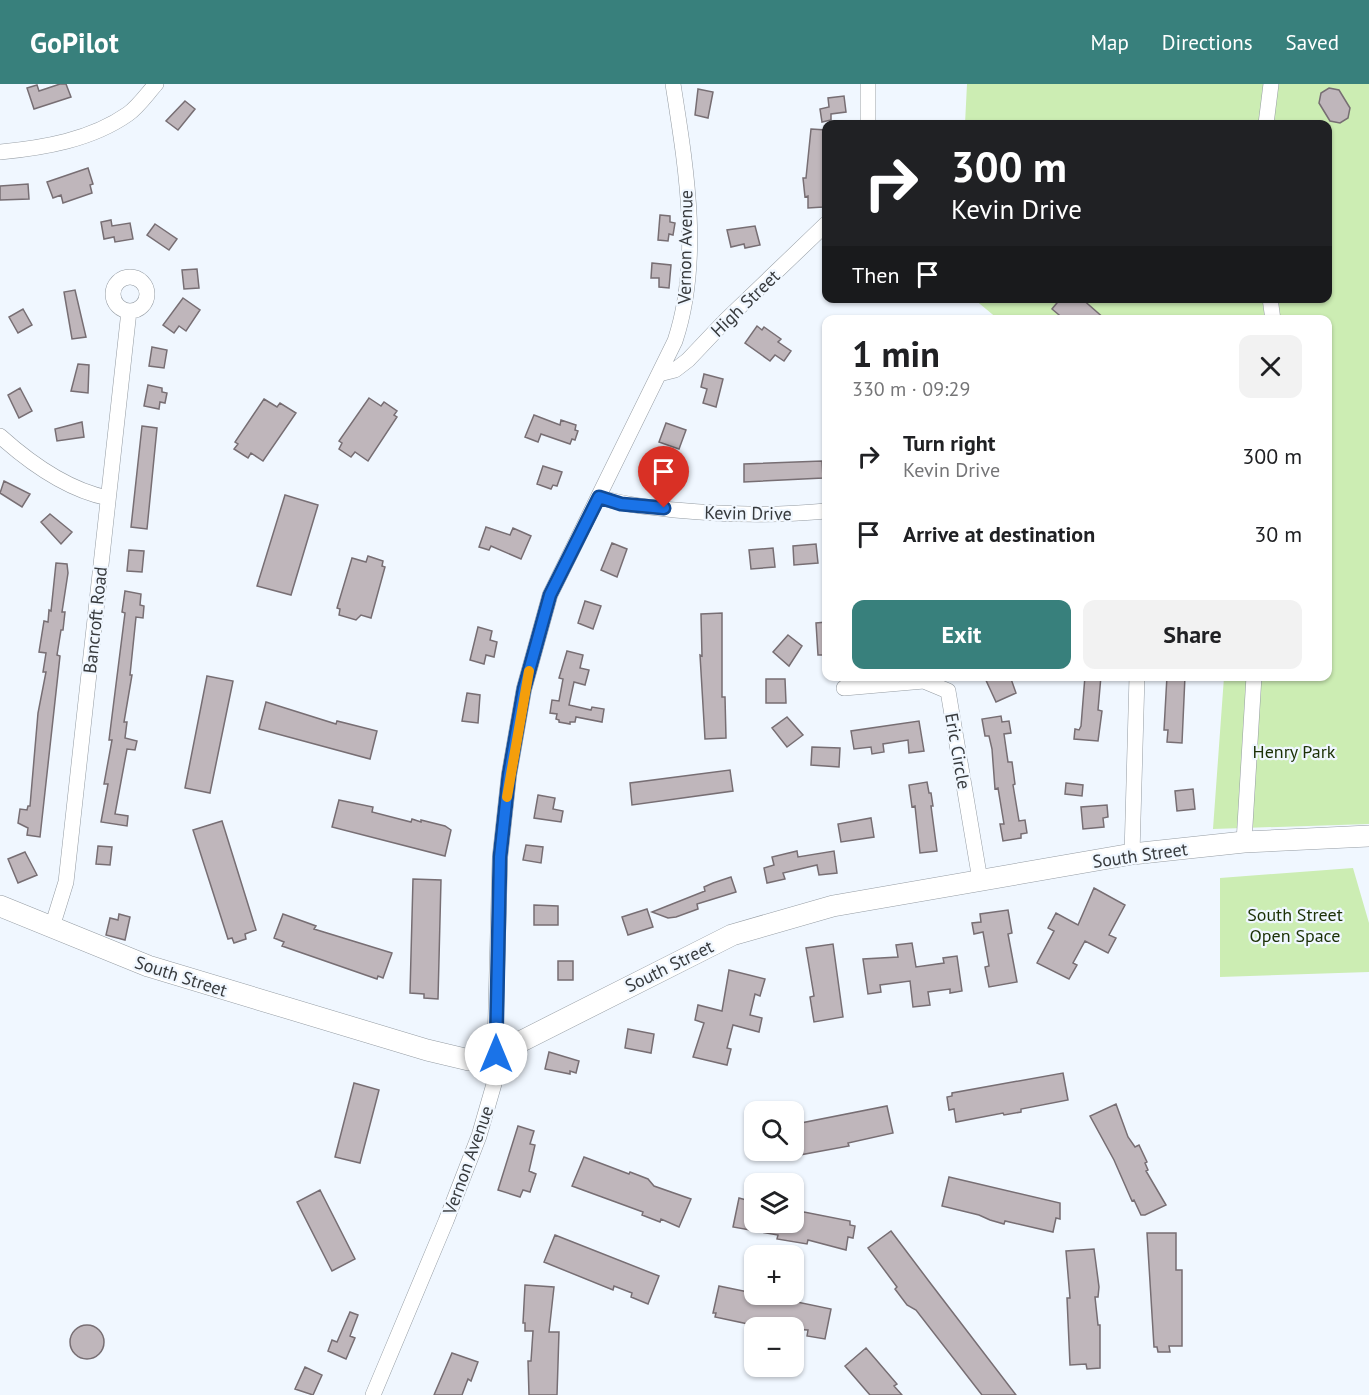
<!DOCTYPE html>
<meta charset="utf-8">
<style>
:root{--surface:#fff;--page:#f2f2f2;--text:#202124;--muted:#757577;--accent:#38807c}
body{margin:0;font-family:"PT Sans",sans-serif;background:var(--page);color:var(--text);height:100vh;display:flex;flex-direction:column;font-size:22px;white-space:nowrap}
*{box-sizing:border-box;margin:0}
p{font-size:20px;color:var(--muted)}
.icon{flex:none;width:33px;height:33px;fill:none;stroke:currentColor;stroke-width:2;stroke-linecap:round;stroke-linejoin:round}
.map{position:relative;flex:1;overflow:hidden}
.drawer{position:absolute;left:822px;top:231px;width:510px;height:366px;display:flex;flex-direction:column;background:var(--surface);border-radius:12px;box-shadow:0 2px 4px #0004}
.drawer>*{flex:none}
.hud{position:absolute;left:822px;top:36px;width:510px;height:183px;border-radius:12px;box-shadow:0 2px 4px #0004;background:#202124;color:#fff;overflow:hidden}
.tools{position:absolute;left:744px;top:1017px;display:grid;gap:12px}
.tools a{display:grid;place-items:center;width:60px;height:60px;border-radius:12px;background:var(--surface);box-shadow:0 2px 4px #0004;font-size:30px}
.pin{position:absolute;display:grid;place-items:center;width:51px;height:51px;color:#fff;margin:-62px -26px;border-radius:50% 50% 50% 0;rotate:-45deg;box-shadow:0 0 6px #0007}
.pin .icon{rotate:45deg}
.me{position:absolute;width:66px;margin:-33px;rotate:0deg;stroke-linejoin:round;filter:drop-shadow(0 0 4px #0008)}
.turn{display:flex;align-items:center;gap:21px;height:126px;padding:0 30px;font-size:27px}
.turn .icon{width:78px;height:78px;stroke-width:2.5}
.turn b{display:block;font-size:42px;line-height:51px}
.then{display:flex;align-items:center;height:57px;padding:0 30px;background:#0003;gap:12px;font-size:22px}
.round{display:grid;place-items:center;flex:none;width:63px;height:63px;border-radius:12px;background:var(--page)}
.head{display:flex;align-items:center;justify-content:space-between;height:102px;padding:0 30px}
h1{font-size:36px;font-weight:800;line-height:45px}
.cta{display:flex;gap:12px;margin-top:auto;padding:12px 30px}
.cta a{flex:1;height:69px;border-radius:12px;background:var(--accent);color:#fff;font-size:24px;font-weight:800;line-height:69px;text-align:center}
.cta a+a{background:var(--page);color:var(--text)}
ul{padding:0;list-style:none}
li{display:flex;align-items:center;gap:18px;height:78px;padding:0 30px}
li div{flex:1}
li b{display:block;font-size:22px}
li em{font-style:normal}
header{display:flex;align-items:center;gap:36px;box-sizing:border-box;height:84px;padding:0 30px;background:var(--accent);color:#fff}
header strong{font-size:28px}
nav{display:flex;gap:33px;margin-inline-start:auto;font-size:21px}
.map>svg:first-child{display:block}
</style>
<header>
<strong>GoPilot</strong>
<nav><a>Map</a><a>Directions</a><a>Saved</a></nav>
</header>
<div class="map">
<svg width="1369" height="1311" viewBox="0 0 1369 1311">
<rect width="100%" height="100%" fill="#f0f7ff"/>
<path fill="#ccedb3" d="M967,0H1369V740L1213,745L1224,593L1328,592V236L998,235L974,215L1328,214V40H965Z
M1353,784L1369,839V888L1220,893V794Z"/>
<path fill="#bfb6bb" stroke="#776e73" stroke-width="1.5" d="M60,0H66L71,13L34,25L27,4L37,1L39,7Z
M1329,4L1339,6L1350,24L1348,34L1340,39L1330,37L1319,19L1321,9Z
M698,5L713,8L708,34L695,31Z
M844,12L846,28L831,30V36L822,38L820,25L829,23L828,14Z
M185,17L195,25L178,46L166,37Z
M811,45L826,46L823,123L808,124V112L805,113L803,94H806Z
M88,84L93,100L90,101L92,109L63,119L61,111L53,114L47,98Z
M28,100L29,115L0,116V102Z
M660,131L670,132V138L675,139L673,151L669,150L668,157L658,156Z
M111,136L112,142L130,139L133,155L115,158L114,153L104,155L101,138Z
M155,140L177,155L169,166L147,151Z
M755,142L760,161L745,164L744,160L731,163L727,146Z
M652,179L671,181L669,204L659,203V194H651Z
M197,185L199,204L184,205L182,186Z
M75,206L86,253L72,255L64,208Z
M183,214L200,226L186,247L179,242L174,249L163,241Z
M1061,214H1081L1106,236H1065L1052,225Z
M23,225L32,241L18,249L9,233Z
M757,242L762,246L764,243L781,255L778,258L791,267L784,277L775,271L770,277L745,259Z
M152,263L167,266L164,284L149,282Z
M78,280L89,281L88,309L71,307Z
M704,290L723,295L716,323L703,319L707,305L701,303Z
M148,301L162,304V308L167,309L165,319L160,318L159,325L144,322Z
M20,304L32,327L19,334L8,311Z
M369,314L381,322L384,318L397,327L394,331L397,333L368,377L355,368L351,373L339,365L342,359L339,357Z
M264,315L277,323L280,319L296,329L263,377L251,369L248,374L234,365L238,360L235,358Z
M534,331L560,341L561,336L576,341L575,346L578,347L575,356L572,355L570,360L541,350L538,358L525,353Z
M82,338L84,353L57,357L55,345Z
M666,339L686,346L679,365L659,358Z
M142,342L157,344L147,445L131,443Z
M822,377L823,394L744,398V380Z
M543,382L562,388L557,402L553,401L551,405L537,400Z
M4,397L30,410L22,423L0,409Z
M285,411L318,421L291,511L257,502Z
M50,430L72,448L61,460L41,438Z
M486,443L510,451L513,444L531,452L521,475L491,462L489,466L479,463Z
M612,459L627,465L617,493L601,486Z
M816,460L818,479L794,481L793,462Z
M773,464L775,483L751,485L749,466Z
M129,466L144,467L142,488L127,487Z
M368,472L383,477L382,482L385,483L371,534L361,531L356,536L339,531L340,525L337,524L352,474L366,478Z
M56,479L67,480L68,489L62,528H65L63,546H61L57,571L60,572L40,753L27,751L28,744L18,739L20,725L27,726L28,722H30L38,629L46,588H43L46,569L39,568L44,537L48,538L49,526L51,527Z
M125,507L141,510L140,521L144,522L143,534L136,533L130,591H132L124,638H127L125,654L137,657L135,666L127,665L115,730L128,732L127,742L101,738L108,700H104L112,656H109L125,529L122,528Z
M585,517L601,522L593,545L578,539Z
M722,529V613H725L726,654L705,655L700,571L702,572L701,530Z
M826,538V571H818L816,539Z
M478,543L492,547L490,556L497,558L494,573L486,571L484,580L470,576Z
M788,551L802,562L789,582L773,568Z
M567,567L583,571L580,584L589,586L585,601L574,598L569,621L591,626L592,623L604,625L602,638L576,633L575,638H570V640L559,638V636L556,635L557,630L550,629L552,616L559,617L563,595L559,594Z
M207,592L233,597L210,709L185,704Z
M984,592H1010L1016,609L996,618Z
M1085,592H1101L1098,626L1102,627L1098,657L1074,655L1075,645L1079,646L1081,642Z
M1167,592H1185L1182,659L1167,658L1168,646H1164Z
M766,595H785L786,619H766Z
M467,609L480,611L478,639L462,637Z
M266,618L336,640L337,637L377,647L370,675L259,645Z
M1001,632L1002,638L1009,637L1011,649L1004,650L1008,678H1012L1015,700L1013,701L1019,737L1025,736L1027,749L1021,750V754L1003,757L1000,740H1004L998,704L995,705L992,665L989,652H985L982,635Z
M787,633L803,651L787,663L772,644Z
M919,637L924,667L909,669L908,656L883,660L884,668L872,670L871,663L854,665L851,647Z
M812,663L840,664L839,683L811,681Z
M730,686L733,707L632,721L630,699Z
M927,698L929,709H931L933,722H931L937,767L920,769L915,722L912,723L909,701Z
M1066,699L1083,701L1082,712L1065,710Z
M1193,705L1195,725L1177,727L1175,707Z
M538,711L555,714L553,725L563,727L561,738L534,734Z
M339,716L373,723L372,728L411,738L412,735L421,738V736L445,742L451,746L445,772L332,743Z
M1107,721L1108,733L1103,734L1104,743L1083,745L1081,723Z
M871,734L874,753L841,758L838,740Z
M222,737L256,846L245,850L246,855L234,859L232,854L228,855L193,746Z
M526,761L543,763L541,779L523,776Z
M98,762L112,763L110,781L96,780Z
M797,767L798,773L834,767L837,789L819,791L817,781L783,789L785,795L767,799L764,784L774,781L772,773Z
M25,768L37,791L18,799L8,775Z
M731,793L736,808L697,820L698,825L676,833L668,834L652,828L705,807L704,803L713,799Z
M413,795L441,796L438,915L424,914V910L410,909Z
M1094,804L1125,821L1109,851L1116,854L1108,869L1085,857L1073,879L1077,881L1069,895L1037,879L1054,847L1048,844L1056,829L1078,841Z
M534,821L558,822V841H534Z
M647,825L653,843L628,851L622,833Z
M1008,826L1012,849L1008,850L1017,898L989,903L985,883L989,882L983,848L974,850L972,839L981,838L980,830Z
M119,830L130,833L125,856L106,851L110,834L118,836Z
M283,830L316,842L314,845L392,869L383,894L378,892L377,895L282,862L284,858L274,854Z
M912,859L916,883L944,879L943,874L957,872L962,907L950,909V905L928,908L930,921L913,923L910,897L880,901L881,908L868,910L863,875L898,873L896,861Z
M833,860L843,933L814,938L810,913L814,912L806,864Z
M558,877H573V896H558Z
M729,886L765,895L760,912L755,910L750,931L762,934L759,948L733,941L727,964L731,965L727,981L693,973L704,939L695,936L698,921L722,927Z
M628,945L654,950L651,969L625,964Z
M549,968L579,977L576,989L570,987V990L545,985Z
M1063,989L1068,1016L1021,1025V1028L1004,1031L1003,1029L956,1038L954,1025L949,1026L947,1013L952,1012V1009Z
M354,999L379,1006L360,1079L335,1073Z
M1116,1020L1128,1053L1135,1063L1139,1061L1147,1078L1145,1079L1148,1086L1146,1087L1166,1121L1145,1131H1141L1134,1116L1132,1117L1114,1076L1090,1032Z
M887,1022L893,1049L848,1059L849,1062L794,1072V1043L796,1040Z
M518,1042L534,1047L530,1060L535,1061L529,1087L536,1090L530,1108L523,1106L520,1113L498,1106Z
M584,1073L629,1090L630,1088L648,1095L654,1102L691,1115L679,1143L661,1135L660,1138L642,1131L643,1128L572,1102Z
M949,1093L1060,1119V1135L1056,1134L1053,1148L1005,1137L1004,1140L990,1136L979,1131L942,1122Z
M320,1106L355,1175L332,1187L297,1118Z
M739,1114L754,1118V1138H794V1129L804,1128L850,1137V1141L855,1142L853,1154L848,1153L846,1166L808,1156L807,1160L777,1155L778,1151L733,1143Z
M891,1147L931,1200L1016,1311H982L916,1226L907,1221L895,1205L897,1203L868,1164Z
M1147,1149H1176V1186H1182V1262H1169L1170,1268H1158L1157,1263H1154Z
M555,1151L659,1192L648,1220L631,1213L632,1209L614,1202L613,1206L544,1178Z
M1094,1165L1099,1203L1098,1213H1095L1098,1241H1100V1284L1087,1285L1086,1280L1070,1281L1067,1214H1070L1066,1167Z
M525,1201L554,1203L549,1248H559L557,1311H529L528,1277H531L533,1247H525V1239H523Z
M719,1202L831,1225L825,1255L807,1252L808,1246L767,1244L715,1233L716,1229H713Z
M350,1228L358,1231L350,1252L355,1254L346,1275L328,1267L332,1256L337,1258Z
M70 1258a17 17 0 1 1 34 0a17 17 0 1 1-34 0Z
M866,1264L897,1300L894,1302L902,1311H870L845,1282Z
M452,1269L478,1278L471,1297L468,1295L462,1311H434Z
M305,1283L322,1291L313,1311L295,1305Z"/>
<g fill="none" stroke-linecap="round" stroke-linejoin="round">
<defs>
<path id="street" d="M868,0V40
M1266,40L1271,0
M0,68C43,64 91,56 128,30C138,23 147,10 156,0
M113 210a17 17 0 1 1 34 0a17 17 0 1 1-34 0Z
M1270,214L1273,236
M659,290L675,286L688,276L725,237L826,140
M0,352C30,379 68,406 108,414
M599,413C624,421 649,423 675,426C727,431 775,432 826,427
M844,604L924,597L948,607L980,796
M1244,758L1254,592
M1132,770L1137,592
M52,843L66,798L129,227
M373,1311L446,1137L479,1052L494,1000L500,773L509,691L524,605L550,511L675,257C702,176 686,83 673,0"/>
<path id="secondary" d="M0,822L148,882L427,966L469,976L496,970L732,851L833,822L1132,770L1244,758L1369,752"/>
</defs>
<use href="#street" stroke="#959ca3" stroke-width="16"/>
<use href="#secondary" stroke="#959ca3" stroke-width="22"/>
<use href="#street" stroke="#fff" stroke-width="15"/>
<use href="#secondary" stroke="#fff" stroke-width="21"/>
</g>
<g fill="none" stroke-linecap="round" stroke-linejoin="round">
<defs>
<path id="route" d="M496,970L500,773L509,691L524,605L550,511L599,413L621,420L664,424"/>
</defs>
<use href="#route" stroke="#114b97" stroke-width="15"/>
<use href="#route" stroke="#1a73e8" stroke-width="10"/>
<path stroke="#f59e0b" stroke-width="10" d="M507,713L529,587"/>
</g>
<g text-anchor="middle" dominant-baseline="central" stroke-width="4.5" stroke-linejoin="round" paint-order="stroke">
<g font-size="18" fill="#373a3d" stroke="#f0f7ff">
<text transform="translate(685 163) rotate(-89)">Vernon Avenue</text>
<text transform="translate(745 219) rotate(-44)">High Street</text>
<text transform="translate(748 429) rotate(1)">Kevin Drive</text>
<text transform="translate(95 536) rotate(-84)">Bancroft Road</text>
<text transform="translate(958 667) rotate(80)">Eric Circle</text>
<text transform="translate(1140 771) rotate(-8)">South Street</text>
<text transform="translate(669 882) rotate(-26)">South Street</text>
<text transform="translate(181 892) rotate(18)">South Street</text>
<text transform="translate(468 1076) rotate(-70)">Vernon Avenue</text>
</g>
<g font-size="18" fill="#1b3005" stroke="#f0f7ff">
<text x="1294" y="667">Henry Park</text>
<text x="1295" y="830">South Street<tspan x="1295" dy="21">Open Space</tspan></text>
</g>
</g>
</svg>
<div class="tools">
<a><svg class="icon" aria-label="search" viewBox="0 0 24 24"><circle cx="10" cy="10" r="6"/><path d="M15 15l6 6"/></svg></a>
<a><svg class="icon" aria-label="layers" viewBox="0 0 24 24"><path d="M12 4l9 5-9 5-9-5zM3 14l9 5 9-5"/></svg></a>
<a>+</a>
<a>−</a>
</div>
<div class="pin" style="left:664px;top:424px;background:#d93025"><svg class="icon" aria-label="arrive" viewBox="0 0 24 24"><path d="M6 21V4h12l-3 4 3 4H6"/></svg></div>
<svg class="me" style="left:496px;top:970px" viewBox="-20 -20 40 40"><circle r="19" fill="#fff"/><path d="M0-13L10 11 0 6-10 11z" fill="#1a73e8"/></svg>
<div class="hud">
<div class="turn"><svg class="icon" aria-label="right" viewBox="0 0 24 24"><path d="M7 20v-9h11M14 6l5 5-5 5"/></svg><div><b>300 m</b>Kevin Drive</div></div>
<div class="then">Then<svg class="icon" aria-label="arrive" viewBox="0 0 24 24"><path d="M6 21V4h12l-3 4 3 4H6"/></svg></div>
</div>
<section class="drawer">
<div class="head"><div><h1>1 min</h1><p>330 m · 09:29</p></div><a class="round"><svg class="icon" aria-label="close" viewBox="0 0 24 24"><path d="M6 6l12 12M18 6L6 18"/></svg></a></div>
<ul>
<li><svg class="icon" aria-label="right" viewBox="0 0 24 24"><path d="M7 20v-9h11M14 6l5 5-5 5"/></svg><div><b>Turn right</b><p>Kevin Drive</p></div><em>300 m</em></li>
<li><svg class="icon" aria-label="arrive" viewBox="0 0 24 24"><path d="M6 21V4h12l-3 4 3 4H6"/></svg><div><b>Arrive at destination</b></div><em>30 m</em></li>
</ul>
<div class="cta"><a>Exit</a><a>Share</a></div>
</section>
</div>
